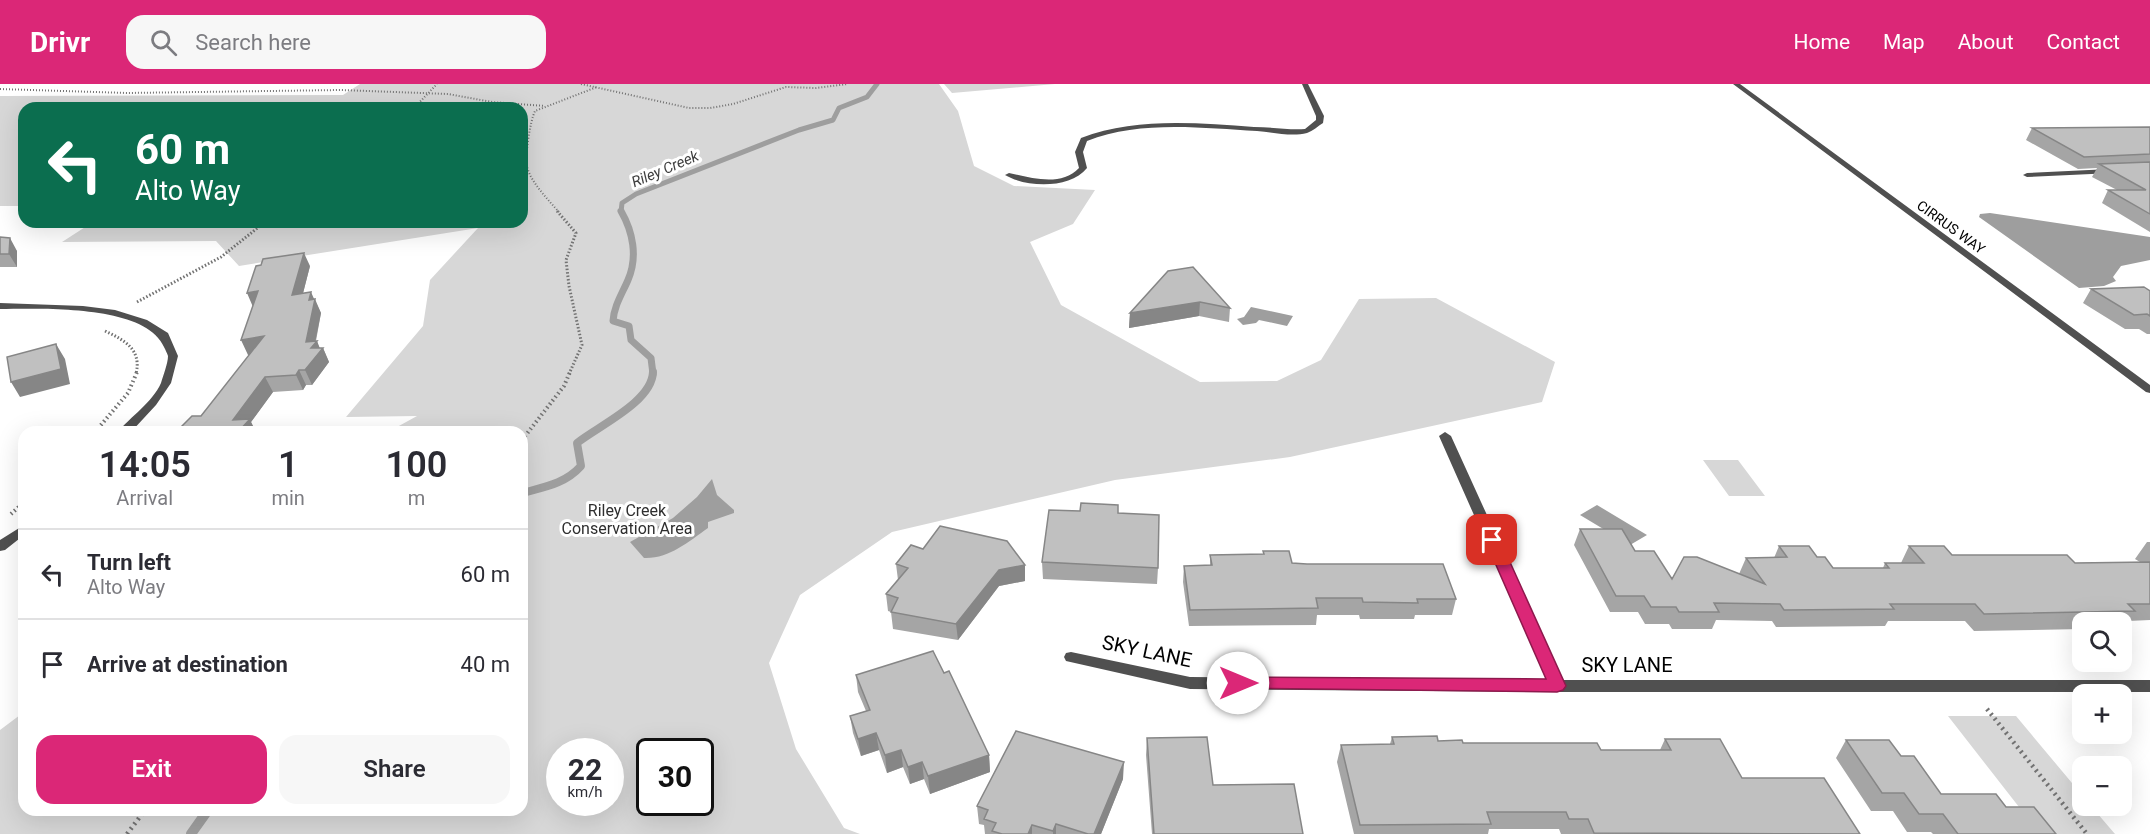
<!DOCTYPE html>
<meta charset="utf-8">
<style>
:root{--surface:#fff;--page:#f7f7f7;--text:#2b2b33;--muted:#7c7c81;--line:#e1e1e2;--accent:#db2777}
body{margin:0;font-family:Roboto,sans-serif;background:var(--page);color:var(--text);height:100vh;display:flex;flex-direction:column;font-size:22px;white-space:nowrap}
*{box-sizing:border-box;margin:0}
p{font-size:20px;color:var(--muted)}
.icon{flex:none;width:33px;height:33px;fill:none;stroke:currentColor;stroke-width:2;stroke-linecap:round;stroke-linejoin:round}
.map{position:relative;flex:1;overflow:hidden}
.drawer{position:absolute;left:18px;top:342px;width:510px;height:390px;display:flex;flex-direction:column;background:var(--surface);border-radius:18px;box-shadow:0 6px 24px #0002}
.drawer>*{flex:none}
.guide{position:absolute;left:18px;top:18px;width:510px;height:126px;border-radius:18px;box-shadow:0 6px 24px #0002;background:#0b6e4f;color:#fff;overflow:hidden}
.fabs{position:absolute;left:2072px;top:528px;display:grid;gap:12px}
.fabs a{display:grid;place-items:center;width:60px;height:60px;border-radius:12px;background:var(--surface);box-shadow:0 6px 24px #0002;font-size:30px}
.speed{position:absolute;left:546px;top:654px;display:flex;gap:12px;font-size:30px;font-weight:700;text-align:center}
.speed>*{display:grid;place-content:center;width:78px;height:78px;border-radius:50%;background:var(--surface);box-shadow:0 6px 24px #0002;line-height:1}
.speed small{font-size:15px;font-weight:400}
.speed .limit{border:3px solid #111;border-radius:9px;background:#fff;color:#111}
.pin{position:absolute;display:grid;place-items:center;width:51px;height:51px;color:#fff;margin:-26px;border-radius:12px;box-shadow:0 3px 9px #0006}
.me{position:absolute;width:66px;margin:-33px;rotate:90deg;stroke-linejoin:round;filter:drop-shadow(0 0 4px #0008)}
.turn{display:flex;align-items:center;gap:21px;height:126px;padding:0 18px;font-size:27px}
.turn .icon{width:78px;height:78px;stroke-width:2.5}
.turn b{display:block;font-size:42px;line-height:51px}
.eta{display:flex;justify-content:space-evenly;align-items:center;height:102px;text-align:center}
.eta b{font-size:36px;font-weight:600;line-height:42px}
.action{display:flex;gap:12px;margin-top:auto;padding:12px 18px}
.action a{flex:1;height:69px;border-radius:18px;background:var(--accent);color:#fff;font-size:24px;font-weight:600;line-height:69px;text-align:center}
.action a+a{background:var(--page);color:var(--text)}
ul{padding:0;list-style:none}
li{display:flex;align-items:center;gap:18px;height:90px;padding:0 18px;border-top:2px solid var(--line)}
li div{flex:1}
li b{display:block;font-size:22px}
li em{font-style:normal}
header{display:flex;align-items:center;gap:36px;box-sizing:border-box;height:84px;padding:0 30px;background:var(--accent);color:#fff}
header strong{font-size:28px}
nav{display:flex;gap:33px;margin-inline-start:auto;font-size:21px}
.search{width:420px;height:54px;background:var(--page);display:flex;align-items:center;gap:15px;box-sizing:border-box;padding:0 21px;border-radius:18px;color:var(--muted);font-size:22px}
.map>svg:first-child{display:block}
</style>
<header>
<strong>Drivr</strong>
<div class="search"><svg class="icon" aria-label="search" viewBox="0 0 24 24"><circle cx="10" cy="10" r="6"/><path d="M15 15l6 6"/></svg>Search here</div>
<nav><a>Home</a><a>Map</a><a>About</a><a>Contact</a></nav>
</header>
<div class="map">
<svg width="2150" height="750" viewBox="0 0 2150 750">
<rect width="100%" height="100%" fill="#fff"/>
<path fill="#d7d7d7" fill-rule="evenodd" d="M360,0H939L958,27L974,82L1014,102L1095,106L1073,140L1030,158L1061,221L1200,298L1277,297L1321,276L1359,215L1436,214L1555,278L1542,318L1290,373L1115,396L892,448L800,511L769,579L796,665L844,744L860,750H0V646L24,628V726H522V348H388L417,332L346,333L423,242L430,196L478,144L239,182L216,157L62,158L93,138H522V24H24V122H0V12L343,11ZM560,668H610V718H560ZM650,668H700V718H650Z
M944,0H1055L952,9Z
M1703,376H1738L1765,412H1729Z
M1948,632H2016L2082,711V722H2091L2115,750H2040Z"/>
<path fill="#9e9e9e" d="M1990,129L2150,153V176L2121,182L2113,193L2116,197L2104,202L2079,204L1979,133L1980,130Z
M1251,223L1293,232L1287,242L1259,236L1256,239L1243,241L1237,235L1244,233Z
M712,395L717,411L734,426V429L708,438V444C688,458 669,475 644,474L630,458L673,434L697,413Z
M1597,421L1647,451L1630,461L1580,431Z"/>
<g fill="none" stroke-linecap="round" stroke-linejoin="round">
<path stroke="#9e9e9e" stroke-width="5" d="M621,128L622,119L636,110L799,46L833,36L839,24L867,13L877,0"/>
<path stroke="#9e9e9e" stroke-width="7" d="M621,127C633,148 638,173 628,196C622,210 614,222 613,237L629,242L631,256L651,274L653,290"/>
<path stroke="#9e9e9e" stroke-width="8" d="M522,409C544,403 565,400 581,382L577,359C598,342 652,318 653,288"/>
<path stroke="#9e9e9e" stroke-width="10" d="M191,750L208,726"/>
<path stroke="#727272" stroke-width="2" stroke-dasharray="1 2" stroke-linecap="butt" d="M581,0L689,24H710L733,20L786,3L816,4L848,0
M0,5L127,9L341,6L448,10L492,18L545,22
M414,24L437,0
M559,128C549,117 529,96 527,82C525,70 530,38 535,27L597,3"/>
<path stroke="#727272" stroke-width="3" stroke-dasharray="1.5 2" stroke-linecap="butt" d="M557,127L576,149L566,176L569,202L582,261L569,290
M137,218L221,173L265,138
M105,247C124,256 142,265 136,290"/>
<path stroke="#727272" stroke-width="4" stroke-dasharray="1.5 3" stroke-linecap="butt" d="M95,348L128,309L137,288
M522,356L564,302L570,288
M11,430L24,418"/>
<path stroke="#727272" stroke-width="4.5" stroke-dasharray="2 4" stroke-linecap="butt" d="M1987,625L2087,750
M127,750L145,726"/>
<path fill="#505050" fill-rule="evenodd" d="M1302,0H1308L1324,32L1323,39C1318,42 1313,47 1307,49C1291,53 1273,48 1257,47C1202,44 1139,36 1087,57L1083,68L1087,84C1070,105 1027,104 1005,91L1009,89C1032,94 1061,103 1079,84L1075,68L1081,54C1135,33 1197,39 1254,43C1271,43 1288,46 1305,45L1316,36V32Z"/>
<path fill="#505050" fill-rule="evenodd" d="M1733,0H1740L2150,301V309L2146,308Z
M2110,85H2113V89L2027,93L2023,91L2027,89Z
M0,219L83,222L115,226L147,236L168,249L178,272L171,299L156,321L131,348H118C131,332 152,319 161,299C163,292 168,279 168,272C168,271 165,265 164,263C145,220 41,225 0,225Z
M1445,348L1451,352L1562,596H2150V608H1557L1190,605L1066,577L1064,573L1066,569L1071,568L1190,593L1547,596L1439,352Z
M24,441V451L5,466L0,467V456Z"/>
</g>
<path fill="#a5a5a5" d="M2150,43V148L2102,119L2108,106H2117L2092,93L2097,84L2078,85L2026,56L2032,44Z
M0,153L17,167V183H0Z
M310,182L303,209L314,215L321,229L316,257H317L319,264H323L329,278L312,301H306L303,306L273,308L251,338L256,348H176L201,332L250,271H248L253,222Z
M1168,187L1230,224L1229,238L1199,232L1129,244L1130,229Z
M2091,205L2150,207V250H2147L2139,245H2125L2083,219Z
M1118,429L1158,484L1157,500L1043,495L1042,478Z
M1580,445L1635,467L1672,495L1739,490L1746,474H1774L1779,462L1817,473L1833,484H1883L1885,479H1901L1909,462L1952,471L2075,479L2140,478L2135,475L2147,458H2150V536L2128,537L2123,544H2121V538H2082V545L1974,547L1965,537H1888L1885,542L1776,543L1772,537L1716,536L1712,545H1672L1669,540H1645L1638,528H1610L1574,461Z
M1263,467L1292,479L1456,515L1452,531H1415L1414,535H1360L1359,531H1317L1316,541L1189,542L1183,498L1184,482H1210V471L1263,470Z
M896,480L1025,497L999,502L958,556L893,545L891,528L888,527L886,510L898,496Z
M944,589L989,671L990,688L930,710L924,695L910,700L903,683L887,689L879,666L861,672L853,649L850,632L866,627L858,608L856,591Z
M1392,653L1463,659L1601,666H1660L1665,655L1742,694L1860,750H1561L1559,745H1489L1488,750H1354L1337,678L1341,661L1390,660Z
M1147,654L1213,701L1303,750H1152L1146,671Z
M1846,656L1901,672L1941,710L2006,723L2056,750H1933L1931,748H1907L1893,727H1871L1836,674Z
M1123,695L1101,750H985L984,741L979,740L977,722Z"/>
<path fill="#868686" d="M10,154L17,167V183L9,170Z
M304,169L310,182L299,225L292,211Z
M258,207L253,223L247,209Z
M311,208L315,217V215L321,229L315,259L317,257L321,267L323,264L329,278L312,301L305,286L309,216Z
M1200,218L1199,232L1129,244L1130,229Z
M264,252L271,267L248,271L241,256Z
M56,260L65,275L70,300L20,313L11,298Z
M299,286L306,301L303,306L296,291Z
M265,293L273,308L251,338L256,348H238L233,336Z
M1025,481V497L999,502L958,556L956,540L999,486Z
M876,649L879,666L861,672L858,655Z
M901,666L903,683L887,689L885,671Z
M989,671L990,688L930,710L928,692Z
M922,678L924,695L910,700L908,683Z
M1124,678L1123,695L1101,750H1094Z
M1056,740V750H1053V747Z
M1032,741V750H1028Z"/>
<path fill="#c0c0c0" stroke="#868686" stroke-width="1.5" d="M2150,43V70L2084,73L2032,44Z
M2150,78V130L2108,106H2146L2099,80Z
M0,153L10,154L9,170H0Z
M304,169L292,211L311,208L309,216L315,215L306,258L317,257L311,264H323L305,286H299L296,291L265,293L233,336L250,335L238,348H176L192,332H201L264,252L241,256L258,207L247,209L256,182L261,181L263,175Z
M1193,183L1230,224L1200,218L1130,229L1168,187Z
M2144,203L2150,207V232L2147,230L2134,231L2091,205Z
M56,260L61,285L11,298L7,273Z
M1081,419L1118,421V429L1159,431L1158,484L1042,478L1049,426L1080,427Z
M940,442L1007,457L1025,481L999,486L956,540L891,528L898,514L886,510L908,484L896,480L911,461L923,465Z
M1580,445H1622L1635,467H1654L1672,495L1684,473H1697L1765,500L1746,474L1787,473L1779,462H1809L1817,473H1825L1833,484H1889L1885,479H1924L1909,462H1944L1952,471H2067L2075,479L2150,478V520H2128L2135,527L1984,530L1975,520H1890L1894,525L1784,526L1780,520L1714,519L1719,528H1679L1676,523H1651L1644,512H1616Z
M1263,467H1289L1292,479L1307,480H1443L1456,515H1417L1418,519L1363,518L1362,514H1316L1318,524L1190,526L1184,482L1212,481L1210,471L1264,470Z
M933,567L944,589L949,587L989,671L928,692L922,678L908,683L901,666L885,671L876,649L858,655L850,632L870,626L856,591Z
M1016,647L1124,678L1094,750H1088L1056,740L1053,747L1032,741L1028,750H1002L992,747L996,739L984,735L988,726L977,722Z
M1437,652L1438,657L1462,656L1463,659H1597L1601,666H1671L1665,655H1720L1742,694H1824L1860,750L1594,749L1588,735H1569L1566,728H1487L1491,740L1360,741L1341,661L1394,660L1392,653Z
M1207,653L1213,701L1294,700L1303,750H1154L1147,654Z
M1846,656H1889L1901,672H1914L1941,710H1996L2006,723H2034L2056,750H1958L1943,730H1919L1904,709H1882Z"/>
<path fill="#db2777" stroke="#8e194d" stroke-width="1.5" d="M1492,451L1500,456L1566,602L1563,606L1557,608L1231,604L1229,599L1231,595L1238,593L1546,595L1485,456Z"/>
<g text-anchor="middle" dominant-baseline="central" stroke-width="6" stroke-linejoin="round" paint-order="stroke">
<g font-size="14" fill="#000" stroke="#fff">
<text transform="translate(1951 143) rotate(36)">CIRRUS WAY</text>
</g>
<g font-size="15" font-style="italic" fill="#3f3f3f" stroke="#fff">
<text transform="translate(665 85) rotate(-23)">Riley Creek</text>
</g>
<g font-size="16" fill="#2e2e2e" stroke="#fff">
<text x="627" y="426">Riley Creek<tspan x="627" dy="18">Conservation Area</tspan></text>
</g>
<g font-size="20" fill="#000" stroke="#fff">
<text transform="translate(1147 567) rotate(12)">SKY LANE</text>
<text x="1627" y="581">SKY LANE</text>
</g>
</g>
</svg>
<div class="fabs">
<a><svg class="icon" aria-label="search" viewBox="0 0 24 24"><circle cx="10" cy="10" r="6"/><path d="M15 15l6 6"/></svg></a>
<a>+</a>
<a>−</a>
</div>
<div class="speed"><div>22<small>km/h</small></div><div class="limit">30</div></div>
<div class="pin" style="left:1492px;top:456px;background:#d93025"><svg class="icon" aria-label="arrive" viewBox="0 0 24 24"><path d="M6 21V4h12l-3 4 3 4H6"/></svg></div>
<svg class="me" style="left:1238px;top:599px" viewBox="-20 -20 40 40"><circle r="19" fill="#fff"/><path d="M0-13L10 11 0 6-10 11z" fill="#db2777"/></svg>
<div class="guide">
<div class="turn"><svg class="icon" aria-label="left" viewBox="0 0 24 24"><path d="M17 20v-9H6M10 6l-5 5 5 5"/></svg><div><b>60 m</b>Alto Way</div></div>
</div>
<section class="drawer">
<div class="eta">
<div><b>14:05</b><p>Arrival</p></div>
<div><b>1</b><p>min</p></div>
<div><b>100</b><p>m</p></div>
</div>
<ul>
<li><svg class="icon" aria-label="left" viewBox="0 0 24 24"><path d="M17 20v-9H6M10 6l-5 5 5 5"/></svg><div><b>Turn left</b><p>Alto Way</p></div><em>60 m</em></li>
<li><svg class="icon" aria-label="arrive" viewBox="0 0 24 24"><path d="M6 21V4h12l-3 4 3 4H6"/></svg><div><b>Arrive at destination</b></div><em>40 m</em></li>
</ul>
<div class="action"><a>Exit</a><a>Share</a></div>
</section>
</div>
